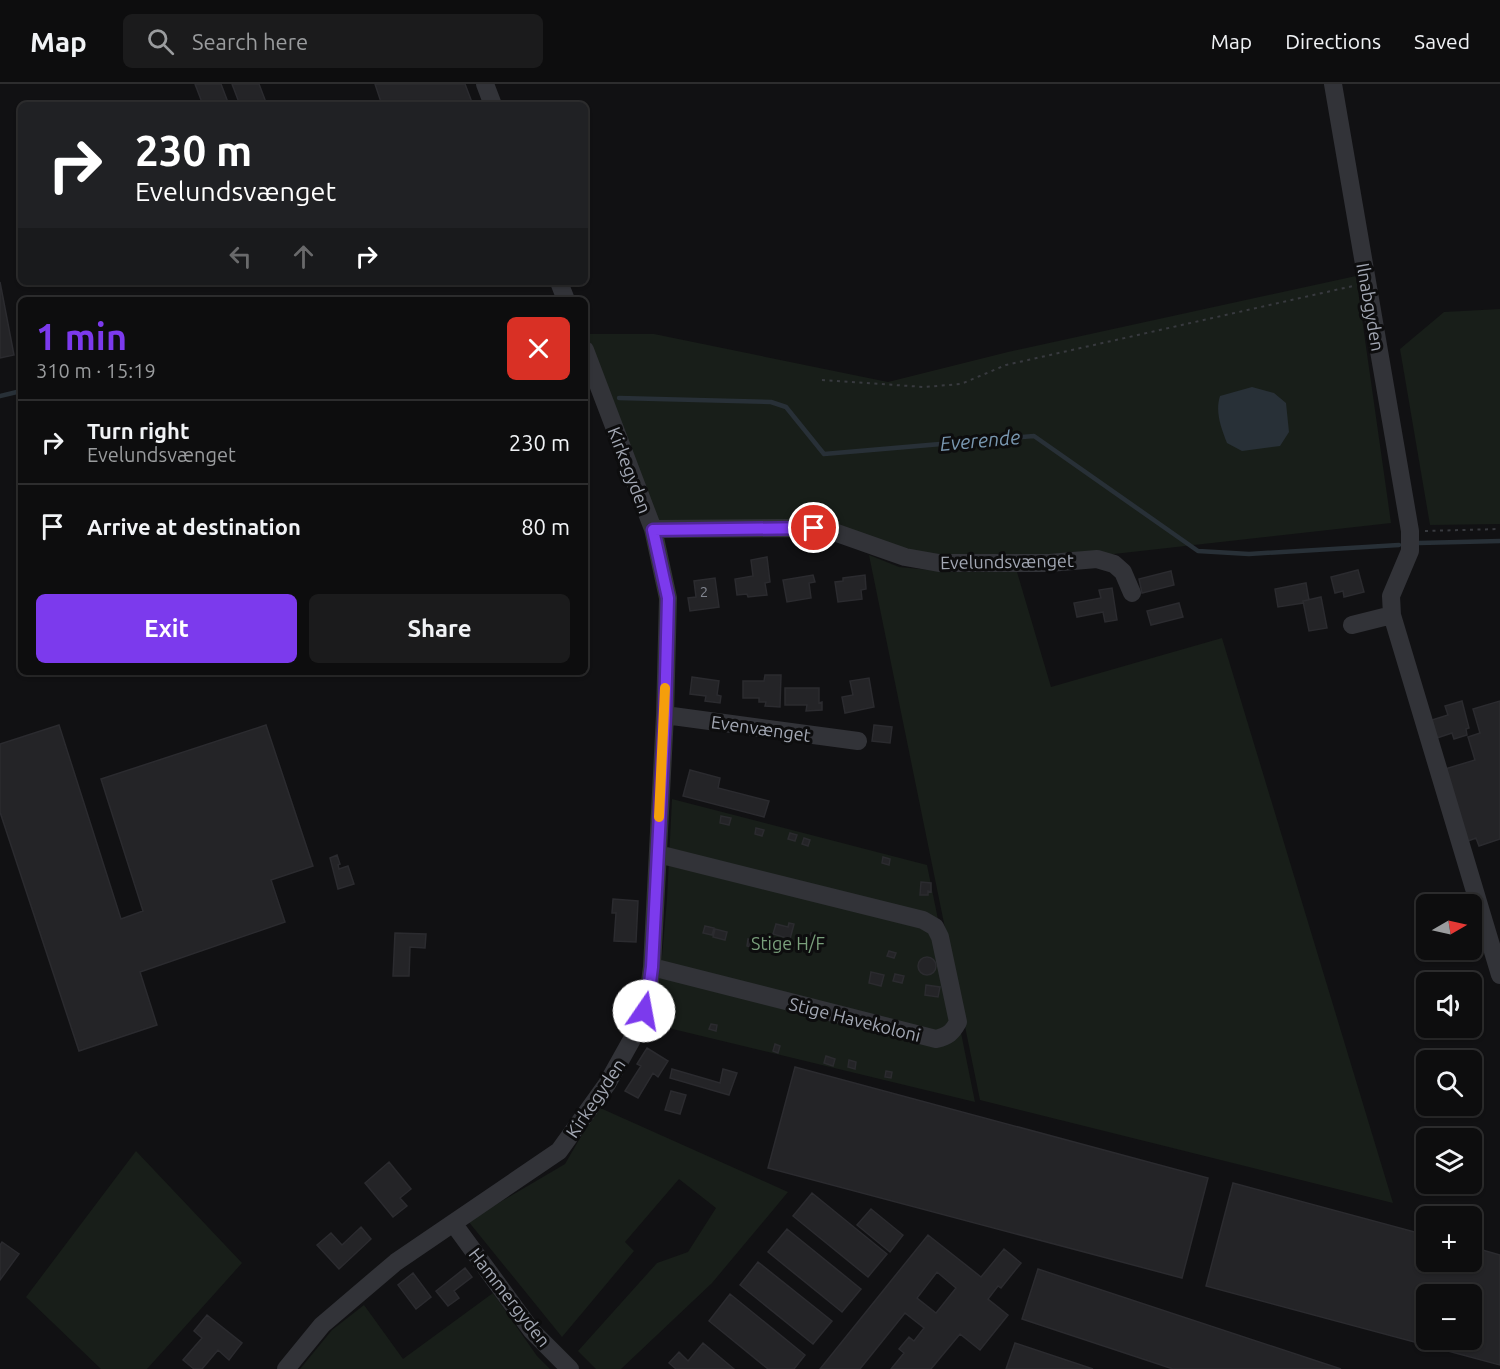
<!DOCTYPE html>
<meta charset="utf-8">
<style>
:root{--surface:#0d0d0e;--page:#1b1b1c;--text:#f1f3f6;--muted:#9a9c9e;--line:#2d2d2e;--accent:#7c3aed}
body{margin:0;font-family:Ubuntu,sans-serif;background:var(--page);color:var(--text);height:100vh;display:flex;flex-direction:column;font-size:22px;white-space:nowrap}
*{box-sizing:border-box;margin:0}
p{font-size:20px;color:var(--muted)}
.icon{flex:none;width:33px;height:33px;fill:none;stroke:currentColor;stroke-width:2;stroke-linecap:round;stroke-linejoin:round}
.map{position:relative;flex:1;overflow:hidden}
.panel{position:absolute;left:18px;top:213px;width:570px;height:378px;display:flex;flex-direction:column;background:var(--surface);border-radius:9px;box-shadow:0 2px 4px #0004,0 0 0 2px var(--line)}
.panel>*{flex:none}
.banner{position:absolute;left:18px;top:18px;width:570px;height:183px;border-radius:9px;box-shadow:0 2px 4px #0004,0 0 0 2px var(--line);background:#202124;color:#fff;overflow:hidden}
.needle{width:39px;rotate:81deg}
.buttons{position:absolute;left:1416px;top:810px;display:grid;gap:12px}
.buttons a{display:grid;place-items:center;width:66px;height:66px;border-radius:9px;background:var(--surface);box-shadow:0 2px 4px #0004,0 0 0 2px var(--line);font-size:30px}
.pin{position:absolute;display:grid;place-items:center;width:51px;height:51px;color:#fff;margin:-26px;border:3px solid #fff;border-radius:50%;box-shadow:0 2px 6px #0007}
.me{position:absolute;width:66px;margin:-33px;rotate:12deg;stroke-linejoin:round;filter:drop-shadow(0 0 4px #0008)}
.turn{display:flex;align-items:center;gap:21px;height:126px;padding:0 18px;font-size:27px}
.turn .icon{width:78px;height:78px;stroke-width:2.5}
.turn b{display:block;font-size:42px;line-height:51px}
.lanes{display:flex;align-items:center;height:57px;padding:0 18px;background:#0003;justify-content:center;gap:30px;direction:ltr}
.lanes .off{opacity:.35}
.round{display:grid;place-items:center;flex:none;width:63px;height:63px;border-radius:9px;background:var(--page)}
.head{display:flex;align-items:center;justify-content:space-between;height:102px;padding:0 18px}
h1{font-size:36px;font-weight:600;line-height:45px;color:var(--accent)}
.cta{display:flex;gap:12px;margin-top:auto;padding:12px 18px}
.cta a{flex:1;height:69px;border-radius:9px;background:var(--accent);color:#fff;font-size:24px;font-weight:600;line-height:69px;text-align:center}
.cta a+a{background:var(--page);color:var(--text)}
ul{padding:0;list-style:none}
li{display:flex;align-items:center;gap:18px;height:84px;padding:0 18px;border-top:2px solid var(--line)}
li div{flex:1}
li b{display:block;font-size:22px}
li em{font-style:normal}
header{display:flex;align-items:center;gap:36px;box-sizing:border-box;height:84px;padding:0 30px;background:var(--surface);border-bottom:2px solid var(--line)}
header strong{font-size:28px}
nav{display:flex;gap:33px;margin-inline-start:auto;font-size:21px}
.search{width:420px;height:54px;background:var(--page);display:flex;align-items:center;gap:15px;box-sizing:border-box;padding:0 21px;border-radius:9px;color:var(--muted);font-size:22px}
.map>svg:first-child{display:block}
</style>
<header>
<strong>Map</strong>
<div class="search"><svg class="icon" aria-label="search" viewBox="0 0 24 24"><circle cx="10" cy="10" r="6"/><path d="M15 15l6 6"/></svg>Search here</div>
<nav><a>Map</a><a>Directions</a><a>Saved</a></nav>
</header>
<div class="map">
<svg width="1500" height="1285" viewBox="0 0 1500 1285">
<rect width="100%" height="100%" fill="#111113"/>
<path fill="#181e19" d="M1356,192L1391,439L1105,471L1090,468L1006,472L940,471L899,464L817,437H658L585,253V250H654L888,298L1008,268Z
M1500,225V440L1430,441L1400,265L1444,228Z
M869,471L899,483L940,487L1017,488L1051,603L1222,554L1393,1119L980,1016Z
M672,715L927,781L975,1018L656,941L667,815Z
M598,1023L788,1108L712,1199L621,1285H596L578,1267L657,1179L688,1168L716,1124L679,1095L625,1158L634,1167L562,1253L468,1137L565,1080Z
M136,1067L242,1179L147,1285H101L26,1213Z
M493,1209L537,1272L550,1285H300L332,1246L364,1221L403,1275Z"/>
<path fill="#283037" d="M1252,303L1274,309L1286,319L1289,348L1280,362L1242,367L1227,359C1221,343 1215,328 1220,312Z"/>
<g fill="none" stroke-linecap="round" stroke-linejoin="round">
<path stroke="#283037" stroke-width="4.5" d="M0,312L21,307
M619,314L771,318L786,323L824,370L1034,352L1198,467L1249,470L1399,461
M1419,459L1500,457"/>
</g>
<path fill="#242427" stroke="#2b2b2f" stroke-width="1.5" fill-rule="evenodd" d="M195,0H221L229,21H203Z
M232,0H259L267,21H240Z
M375,0H465L473,21H382Z
M0,198L14,271L0,274Z
M767,473L770,498L765,499L767,511L748,513L747,510L737,511L735,495L753,492L751,476Z
M1358,486L1364,508L1344,513L1343,507L1335,509L1331,493Z
M1171,487L1174,501L1142,509L1139,495Z
M813,491L815,498L809,499L811,514L787,518L783,496Z
M865,491L866,505L861,506L862,515L838,518L835,498L843,497V494Z
M715,494L719,523L690,527L688,514L696,513L694,497Z
M1306,499L1309,516L1303,517V519L1278,523L1275,505Z
M1112,504L1117,536L1105,538L1103,528L1077,533L1074,519L1101,514L1099,506Z
M1321,513L1327,544L1309,547L1303,517Z
M1179,519L1183,533L1151,541L1147,527Z
M765,591H781L780,623L765,622L766,618H759V614H743V597H764Z
M692,593L719,597L717,611L721,612L720,619L705,617L706,612L690,610Z
M869,594L874,623L845,629L842,613L853,611L850,597Z
M785,604H819V619L822,618V626L806,627L807,621H785Z
M1462,617L1469,644L1466,645L1467,651L1454,655L1452,649L1437,654L1432,636L1448,631L1445,622Z
M1500,617V755L1479,762L1476,754L1468,757L1445,685L1475,676L1468,653L1480,649L1473,625Z
M59,641L121,835L143,827L101,695L266,641L313,782L271,796L285,838L140,888L157,941L79,967L0,728V660Z
M874,641L892,643L890,659L872,657Z
M690,686L720,694L718,704L769,717L764,733L683,712Z
M721,732L731,734L729,741L720,739Z
M756,744L764,746L762,752L755,750Z
M790,749L797,751L795,757L788,755Z
M804,754L810,756L808,762L802,760Z
M337,771L340,780L338,781L339,785L348,782L354,800L338,805L330,774Z
M883,773L890,775L889,781L882,779Z
M921,798L931,799V808L928,807V811H920Z
M613,815L638,817L636,858L614,857L616,829H612Z
M789,839L794,840L790,855L773,850L776,840L788,843Z
M705,842L714,844L712,851L703,849Z
M715,845L727,848L725,856L713,853Z
M395,849L426,850L425,864L410,863L409,892H393Z
M811,849L823,851L821,862L813,860V857L809,856Z
M748,855L757,857L755,864L747,862Z
M889,867L896,869L894,874L887,872Z
M918 882a9 9 0 1 1 18 0a9 9 0 1 1-18 0Z
M871,888L884,891L881,902L869,899Z
M895,890L904,892L902,899L893,897Z
M926,901L940,903L938,913L925,911Z
M711,940L717,941L716,947L709,945Z
M775,960L780,962L778,969L773,967Z
M647,964L668,977L658,993L653,989L638,1014L625,1007L641,982L637,980Z
M826,972L835,975L833,982L824,979Z
M849,976L856,978L855,985L848,983Z
M795,983L1208,1094L1182,1194L768,1084Z
M672,985L720,999L723,985L737,989L729,1011L670,994Z
M886,987L892,988L891,994L885,993Z
M671,1007L686,1011L680,1030L665,1026Z
M389,1078L411,1105L400,1114L407,1122L393,1133L365,1099Z
M1233,1099L1426,1151V1178H1472V1163L1500,1171V1281L1206,1202ZM1426,1210H1472V1256H1426Z
M812,1109L887,1170L868,1193L793,1132Z
M871,1125L903,1151L890,1168L857,1141Z
M361,1143L371,1155L339,1185L317,1161L331,1149L342,1161Z
M787,1145L861,1205L842,1228L768,1168Z
M928,1151L981,1193L1004,1165L1021,1179L1001,1204L998,1202L988,1215L1008,1231L980,1266L960,1250L931,1285H891L904,1269L899,1265L909,1253L914,1257L924,1244L905,1229L860,1285H820ZM937,1188L956,1204L936,1229L917,1214Z
M2,1158L19,1170L0,1196V1161Z
M758,1178L832,1237L813,1260L740,1201Z
M465,1184L472,1193L454,1207L459,1214L448,1222L436,1207Z
M1038,1185L1341,1285H1173L1022,1235Z
M413,1189L431,1213L416,1225L398,1201Z
M730,1210L805,1271L794,1285H768L709,1237Z
M207,1231L242,1259L229,1276L218,1266L202,1285H194L183,1276L202,1254L194,1247Z
M703,1259L734,1285H676L669,1279L679,1268L688,1277Z
M1015,1259L1093,1285H1006Z"/>
<g fill="none" stroke-linecap="round" stroke-linejoin="round">
<path stroke="#383a3f" stroke-width="2" stroke-dasharray="3 4.5" stroke-linecap="butt" d="M822,296L924,303L961,300L1006,281L1353,202
M1425,447L1500,445"/>
<path stroke="#323338" stroke-width="18" d="M485,0L493,21
M1333,0L1410,447V467L1391,512L1392,531L1500,891
M559,198L566,216
M653,445L814,444L834,448L905,473L939,479H1049L1097,475L1114,480L1123,488L1132,509
M1352,541L1392,531
M665,631L858,657
M652,883L936,955C948,952 952,949 958,938L940,853L935,843L923,836L658,770
M453,1139L532,1247L570,1285
M286,1285L322,1241L396,1178L559,1067L607,1000L640,941L648,913L652,883L665,631L668,514L653,445L585,266"/>
</g>
<g fill="none" stroke-linecap="round" stroke-linejoin="round">
<defs>
<path id="route" d="M644,927L648,914L652,883L665,631L668,514L653,446L814,444"/>
</defs>
<use href="#route" stroke="#51269a" stroke-width="15"/>
<use href="#route" stroke="#7c3aed" stroke-width="10"/>
<path stroke="#f59e0b" stroke-width="10" d="M659,733L665,604"/>
</g>
<g text-anchor="middle" dominant-baseline="central" stroke-width="6" stroke-linejoin="round" paint-order="stroke">
<g font-size="15" fill="#828690">
<text x="704" y="507">2</text>
</g>
<g font-size="18" fill="#a3a8b4" stroke="#0d0d0e">
<text transform="translate(1371 223) rotate(80)">Ilnabgyden</text>
<text transform="translate(630 386) rotate(69)">Kirkegyden</text>
<text transform="translate(1007 477) rotate(-1)">Evelundsvænget</text>
<text transform="translate(761 644) rotate(8)">Evenvænget</text>
<text transform="translate(855 935) rotate(14)">Stige Havekoloni</text>
<text transform="translate(595 1014) rotate(-56)">Kirkegyden</text>
<text transform="translate(510 1213) rotate(52)">Hammergyden</text>
</g>
<g font-size="18" fill="#799f7b" stroke="#0d0d0e">
<text x="788" y="859">Stige H/F</text>
</g>
<g font-size="20" font-style="italic" fill="#7997b0" stroke="#0d0d0e">
<text transform="translate(980 356) rotate(-5)">Everende</text>
</g>
</g>
</svg>
<div class="buttons">
<a><svg class="needle" viewBox="-14 -14 28 28"><path d="M0-13l5 13h-10z" fill="#e53935"/><path d="M0 13l5-13h-10z" fill="#9a9c9e"/></svg></a>
<a><svg class="icon" aria-label="sound" viewBox="0 0 24 24"><path d="M4 9h4l5-4v14l-5-4H4zM17 9q2 3 0 6"/></svg></a>
<a><svg class="icon" aria-label="search" viewBox="0 0 24 24"><circle cx="10" cy="10" r="6"/><path d="M15 15l6 6"/></svg></a>
<a><svg class="icon" aria-label="layers" viewBox="0 0 24 24"><path d="M12 4l9 5-9 5-9-5zM3 14l9 5 9-5"/></svg></a>
<a>+</a>
<a>−</a>
</div>
<div class="pin" style="left:814px;top:444px;background:#d93025"><svg class="icon" aria-label="arrive" viewBox="0 0 24 24"><path d="M6 21V4h12l-3 4 3 4H6"/></svg></div>
<svg class="me" style="left:644px;top:927px" viewBox="-20 -20 40 40"><circle r="19" fill="#fff"/><path d="M0-13L10 11 0 6-10 11z" fill="#7c3aed"/></svg>
<div class="banner">
<div class="turn"><svg class="icon" aria-label="right" viewBox="0 0 24 24"><path d="M7 20v-9h11M14 6l5 5-5 5"/></svg><div><b>230 m</b>Evelundsvænget</div></div>
<div class="lanes"><svg class="icon off" aria-label="left" viewBox="0 0 24 24"><path d="M17 20v-9H6M10 6l-5 5 5 5"/></svg><svg class="icon off" aria-label="ahead" viewBox="0 0 24 24"><path d="M12 20V5M6 11l6-6 6 6"/></svg><svg class="icon" aria-label="right" viewBox="0 0 24 24"><path d="M7 20v-9h11M14 6l5 5-5 5"/></svg></div>
</div>
<section class="panel">
<div class="head"><div><h1>1 min</h1><p>310 m · 15:19</p></div><a class="round" style="background:#d93025;color:#fff"><svg class="icon" aria-label="close" viewBox="0 0 24 24"><path d="M6 6l12 12M18 6L6 18"/></svg></a></div>
<ul>
<li><svg class="icon" aria-label="right" viewBox="0 0 24 24"><path d="M7 20v-9h11M14 6l5 5-5 5"/></svg><div><b>Turn right</b><p>Evelundsvænget</p></div><em>230 m</em></li>
<li><svg class="icon" aria-label="arrive" viewBox="0 0 24 24"><path d="M6 21V4h12l-3 4 3 4H6"/></svg><div><b>Arrive at destination</b></div><em>80 m</em></li>
</ul>
<div class="cta"><a>Exit</a><a>Share</a></div>
</section>
</div>
